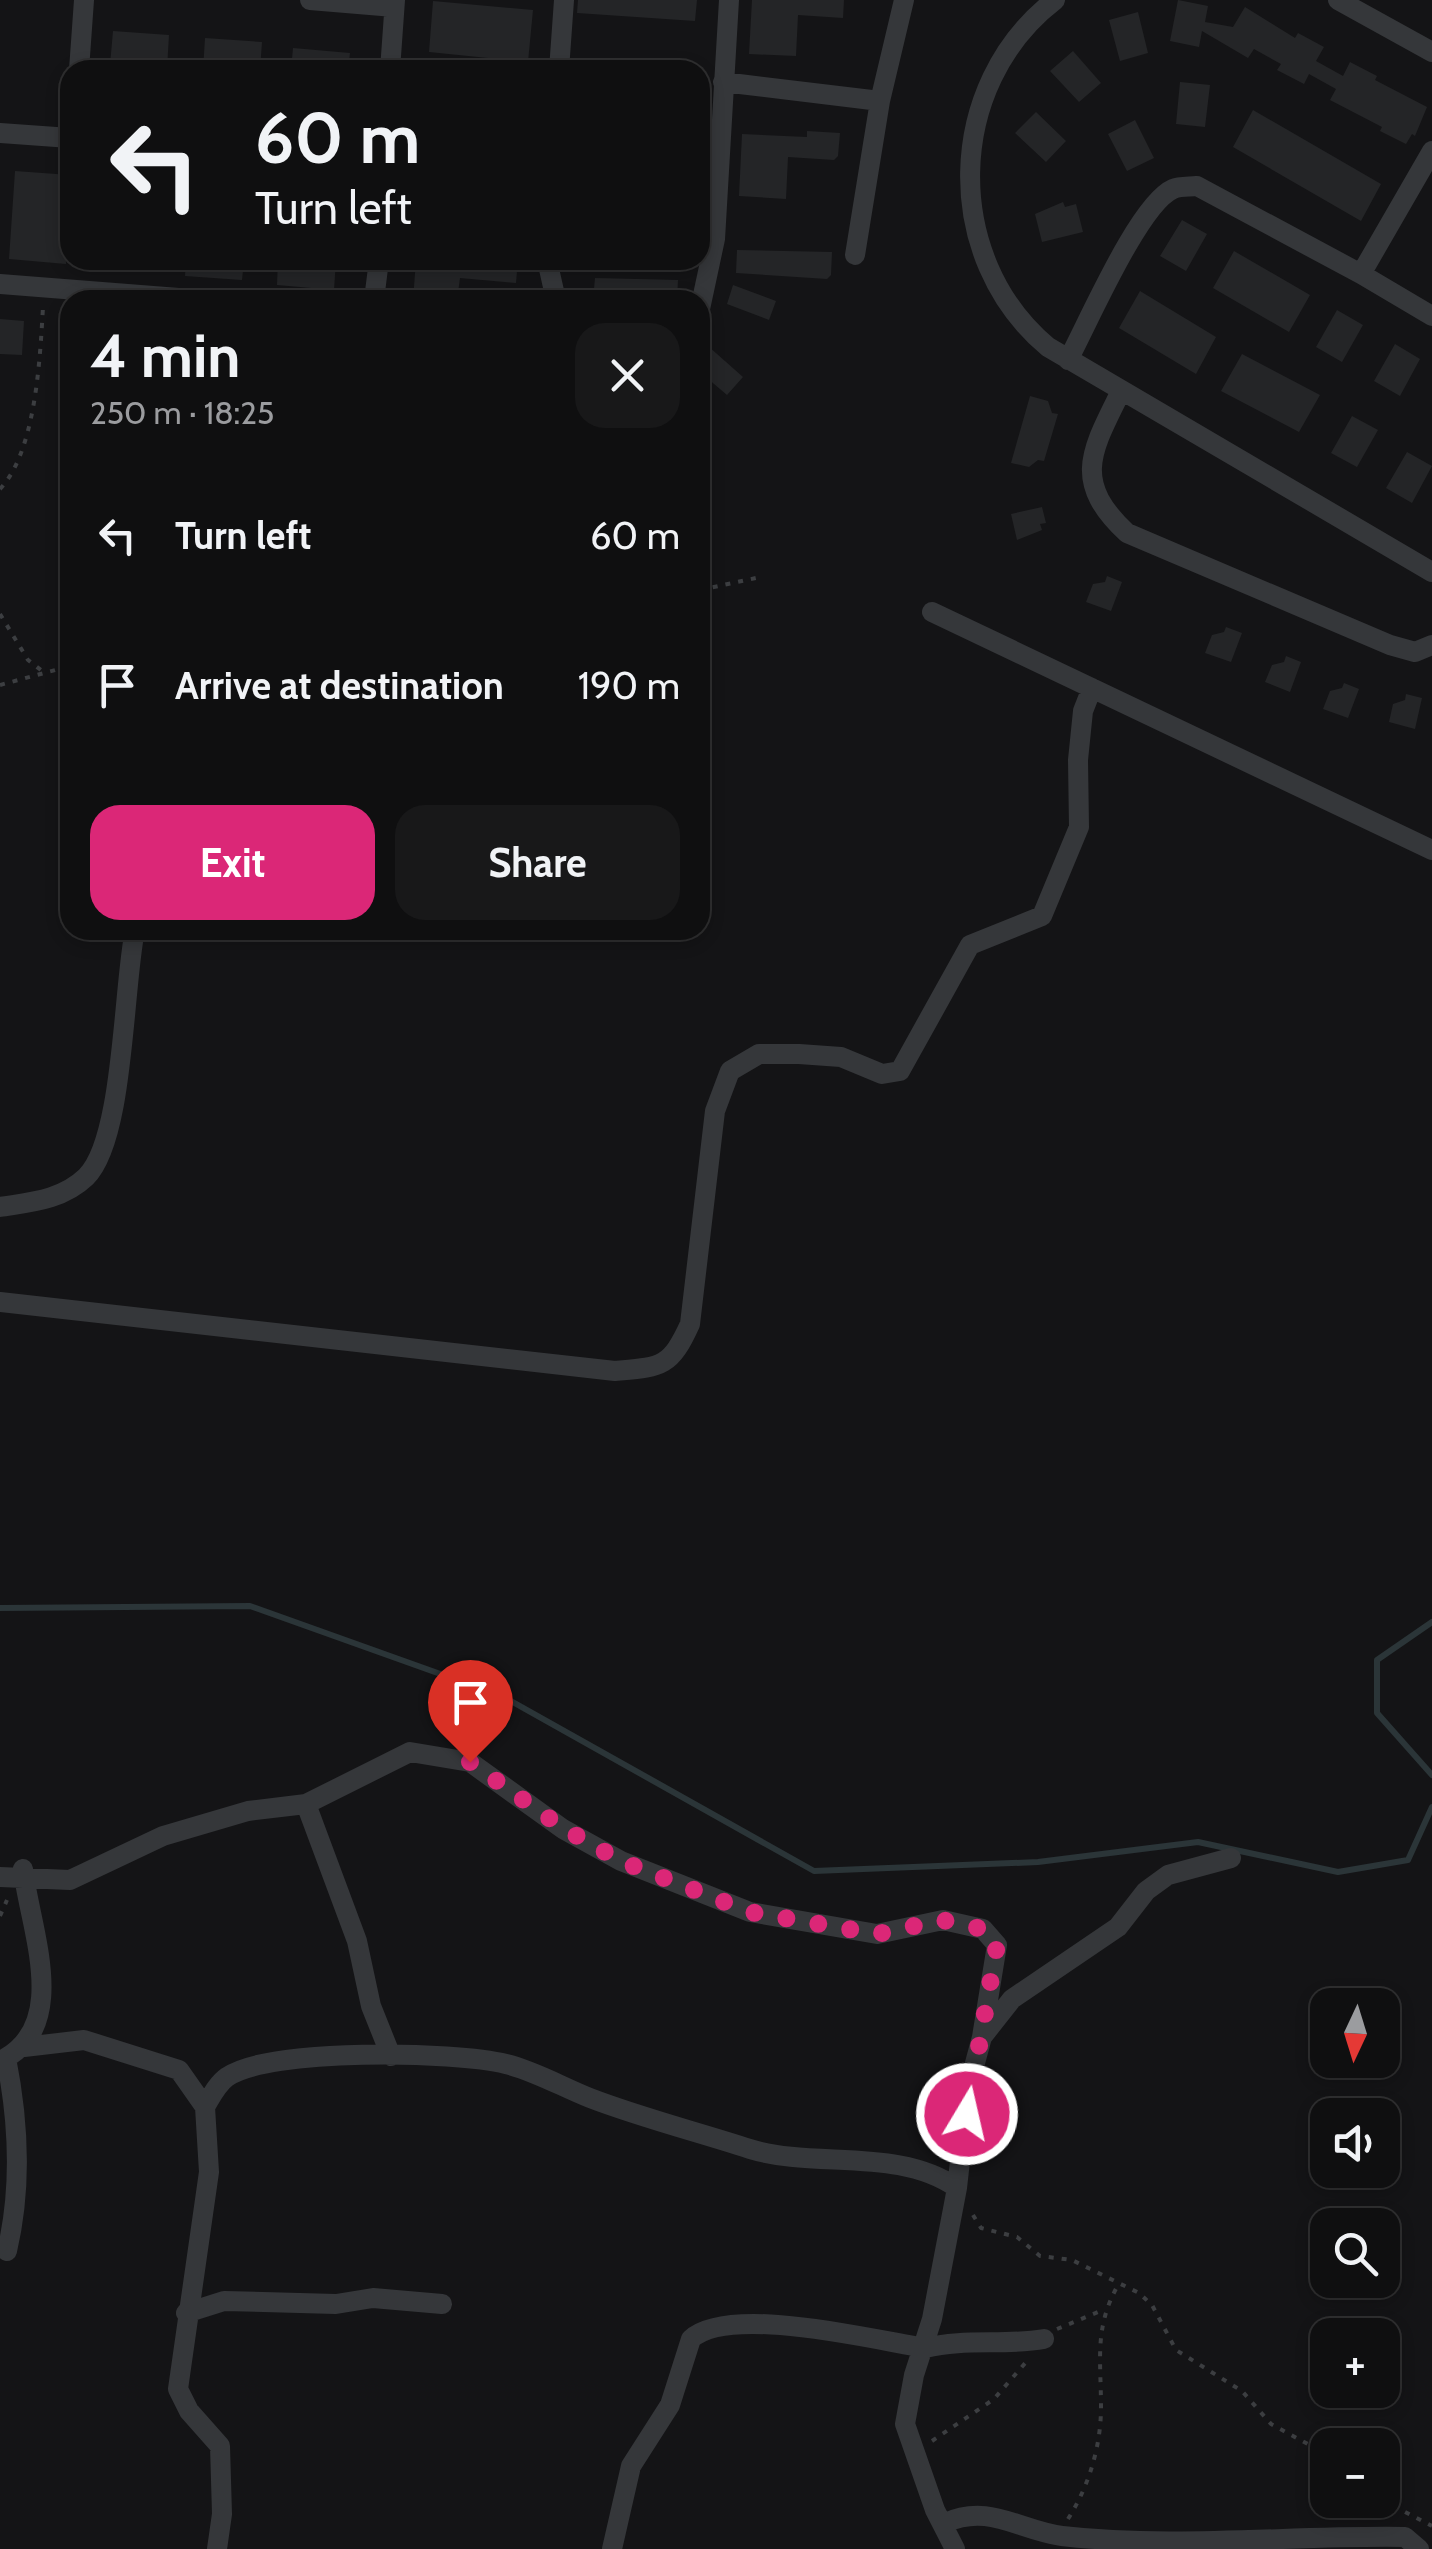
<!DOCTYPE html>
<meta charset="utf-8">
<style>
:root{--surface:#0f0f10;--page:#181819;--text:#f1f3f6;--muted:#9b9c9f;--line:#2f2f30;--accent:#db2777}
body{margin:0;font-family:Cabin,sans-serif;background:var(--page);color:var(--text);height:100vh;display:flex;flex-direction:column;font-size:38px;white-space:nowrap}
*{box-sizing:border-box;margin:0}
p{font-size:32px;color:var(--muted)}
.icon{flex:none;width:55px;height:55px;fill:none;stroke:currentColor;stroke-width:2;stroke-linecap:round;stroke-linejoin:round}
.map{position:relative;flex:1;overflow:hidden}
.panel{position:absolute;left:60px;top:290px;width:650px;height:650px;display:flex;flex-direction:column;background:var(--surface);border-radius:30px;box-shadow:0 5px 15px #0003,0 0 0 2px var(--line)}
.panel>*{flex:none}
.banner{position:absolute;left:60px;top:60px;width:650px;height:210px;border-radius:30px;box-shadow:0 5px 15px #0003,0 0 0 2px var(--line);background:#0f0f10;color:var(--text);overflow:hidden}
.needle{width:65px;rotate:184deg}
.fabs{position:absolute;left:1310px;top:1988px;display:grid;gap:20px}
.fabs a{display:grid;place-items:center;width:90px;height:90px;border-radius:20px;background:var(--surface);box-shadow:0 5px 15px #0003,0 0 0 2px var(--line);font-size:50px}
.pin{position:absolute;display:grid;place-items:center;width:85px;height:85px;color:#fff;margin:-102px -42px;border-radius:50% 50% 50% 0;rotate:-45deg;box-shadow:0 0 10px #0007}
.pin .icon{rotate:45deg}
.me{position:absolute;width:110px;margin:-55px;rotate:9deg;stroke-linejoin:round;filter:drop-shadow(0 0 8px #0008)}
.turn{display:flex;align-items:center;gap:35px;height:210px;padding:0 30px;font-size:45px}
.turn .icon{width:130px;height:130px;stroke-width:2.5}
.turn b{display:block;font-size:70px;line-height:85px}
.round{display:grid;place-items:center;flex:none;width:105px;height:105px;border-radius:30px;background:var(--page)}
.head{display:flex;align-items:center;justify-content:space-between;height:170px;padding:0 30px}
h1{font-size:60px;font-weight:800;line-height:75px}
.button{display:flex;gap:20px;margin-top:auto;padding:20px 30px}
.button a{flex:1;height:115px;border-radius:30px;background:var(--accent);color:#fff;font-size:40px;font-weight:800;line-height:115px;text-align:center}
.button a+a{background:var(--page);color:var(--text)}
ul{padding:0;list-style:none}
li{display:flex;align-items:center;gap:30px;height:150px;padding:0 30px}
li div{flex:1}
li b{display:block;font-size:38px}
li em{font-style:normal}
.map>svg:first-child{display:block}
</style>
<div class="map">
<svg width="1432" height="2549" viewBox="0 0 1432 2549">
<rect width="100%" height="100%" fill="#141416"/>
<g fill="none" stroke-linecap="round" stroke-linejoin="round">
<path stroke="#2b3538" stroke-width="6" d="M0,1608L250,1606L502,1696L814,1871L1038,1862L1198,1842L1338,1872L1408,1860L1432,1807
M1432,1622L1377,1660V1713L1432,1775"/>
</g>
<path fill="#242527" d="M578,0H697L695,21L577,13Z
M752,0H844L843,18L798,15L796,56L749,54Z
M1178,0L1208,6L1205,22L1233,27L1245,7L1295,38L1298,33L1324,47L1316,61L1343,76L1350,62L1377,76L1375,80L1427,107L1415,136L1412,134L1406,144L1380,131L1382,127L1330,100L1336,89L1309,74L1304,84L1277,70L1281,64L1254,49L1248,58L1202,31L1199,47L1170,41Z
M433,1L533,10L528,62L429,52Z
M1138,12L1148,53L1120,61L1109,20Z
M113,31L169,35L167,69L110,65Z
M205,38L262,42L260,70H203Z
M293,48L350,53L348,70H291Z
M1073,51L1101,83L1079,102L1050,71Z
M1180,82L1210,85L1205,127L1176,124Z
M1253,110L1381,184L1361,221L1233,147Z
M1036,112L1066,141L1046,162L1015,133Z
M1135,120L1154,158L1127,171L1108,134Z
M807,131L840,133L838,156L834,160L788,157L786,199L739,196L742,134L807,137Z
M15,171L70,175L66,264L9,259Z
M1063,202L1065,207L1076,204L1083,232L1042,242L1035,214Z
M1182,220L1207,234L1186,271L1160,256Z
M737,250L832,252L831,275L827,279L736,273Z
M1234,251L1310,295L1289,332L1213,288Z
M186,260H244L242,280L185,276Z
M278,260H336L334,290L277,285Z
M416,260H518L516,283L460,278L457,300H413Z
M595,278L678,280L677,300H593Z
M733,285L776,301L769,320L727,304Z
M1140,291L1216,337L1196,374L1119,328Z
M1337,310L1363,325L1342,362L1316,347Z
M0,319L24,321L22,355L0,354Z
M1395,344L1420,359L1400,396L1374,381Z
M708,346L743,377L727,395L700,372V355Z
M1242,354L1320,395L1299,432L1221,391Z
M1030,396L1048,401L1052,413L1058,414L1044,461L1038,460L1029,467L1011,463Z
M1352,416L1378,430L1357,467L1331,453Z
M1407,452L1432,466L1412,503L1386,488Z
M1042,507L1046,523L1040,524L1042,530L1017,540L1011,514Z
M1107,576L1122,582L1111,611L1086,602L1093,584L1105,582Z
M1226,627L1242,633L1231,662L1205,653L1212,635L1224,632Z
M1286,656L1301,662L1290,692L1265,682L1272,665L1284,662Z
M1344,683L1359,689L1348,718L1323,709L1330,691L1342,688Z
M1406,694L1422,698L1415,729L1389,722L1393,704L1405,700Z"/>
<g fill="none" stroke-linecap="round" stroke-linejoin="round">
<path stroke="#3c3e41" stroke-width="4" stroke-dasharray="5 8" stroke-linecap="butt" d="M0,489C36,451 40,358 43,307
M700,590L756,578
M0,614L28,660L46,674
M0,685L70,666
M0,1916L7,1900
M973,2215L981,2228L1017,2237L1040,2256L1072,2260L1139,2293L1152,2305L1176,2350L1242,2391L1271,2424L1328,2455
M1057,2329L1103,2310
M932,2441L994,2399L1027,2361
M1382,2500L1432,2526
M1068,2519C1089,2486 1101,2446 1101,2407C1101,2359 1094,2328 1118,2285"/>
<path stroke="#35373a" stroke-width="20" d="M310,0L394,7
M1055,0C944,85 942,259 1048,347L1432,572
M1338,0L1432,52
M79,70L84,0
M390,70L395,0
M559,70L564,0
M723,82L880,101L904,0
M0,133L70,138
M1432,151L1361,274L1432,316
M855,255L880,101
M547,260L556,300
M0,284L204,300
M374,300L379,260
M700,309L715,239L729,0
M1068,360C1088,323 1139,204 1173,189C1180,186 1190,187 1197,186L1361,274
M1121,391C1092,450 1071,481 1127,533L1390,645L1415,652L1432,645
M932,612L1432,850
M0,1207C31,1202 62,1200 86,1177C124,1140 123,988 135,930
M0,1302L615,1371C661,1367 670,1368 690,1324L715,1111L730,1071L759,1054H799L841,1057L882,1074L900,1071L970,945L1042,916L1079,827L1078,760L1083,711L1092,688
M0,1877L70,1880L163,1836L248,1811L306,1804
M24,2047L84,2040L179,2070L205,2107L209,2172L178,2389L189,2411L220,2446L222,2514L217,2549
M391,2056L371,2006L357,1941L306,1804L410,1752L470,1762L563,1829L621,1861L750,1912L877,1934L943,1920L983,1929L997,1945L982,2037
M6,2058C19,2123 22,2187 7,2251
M0,2061C72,2027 30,1929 23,1869
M205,2107C211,2097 217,2084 227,2077C268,2048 455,2051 506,2064C535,2071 562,2087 590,2098C642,2118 698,2132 750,2149C815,2169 899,2147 957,2188L932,2319L914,2375L905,2424L935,2510L955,2549
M957,2188L968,2089L982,2037L1012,1999L1118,1927L1146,1891L1168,1875L1231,1858
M186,2313L224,2301L336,2304L373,2298L442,2304
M945,2523C989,2503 1018,2530 1062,2536C1175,2549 1291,2535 1405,2537L1419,2549
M612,2549L631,2466L670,2405L691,2339C729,2304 875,2340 925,2348C965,2338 1004,2346 1044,2339"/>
</g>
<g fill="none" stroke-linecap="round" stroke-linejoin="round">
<path stroke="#db2777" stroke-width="18" stroke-dasharray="0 32.4" d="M470,1762L563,1828L621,1861L750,1912L877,1934L942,1920L983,1929L997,1945L967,2114"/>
</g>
</svg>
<div class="fabs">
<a><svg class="needle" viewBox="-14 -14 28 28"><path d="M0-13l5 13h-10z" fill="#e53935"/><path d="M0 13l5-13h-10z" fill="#9b9c9f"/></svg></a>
<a><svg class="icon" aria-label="sound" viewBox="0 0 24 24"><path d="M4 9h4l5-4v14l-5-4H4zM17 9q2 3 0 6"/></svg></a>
<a><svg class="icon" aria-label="search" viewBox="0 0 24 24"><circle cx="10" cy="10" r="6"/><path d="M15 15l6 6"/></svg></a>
<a>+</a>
<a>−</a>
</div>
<div class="pin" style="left:470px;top:1762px;background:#d93025"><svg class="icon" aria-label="arrive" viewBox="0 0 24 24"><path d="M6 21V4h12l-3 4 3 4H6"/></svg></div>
<svg class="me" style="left:967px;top:2114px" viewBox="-20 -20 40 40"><circle r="17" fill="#db2777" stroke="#fff" stroke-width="3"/><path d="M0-11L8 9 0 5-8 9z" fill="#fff"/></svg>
<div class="banner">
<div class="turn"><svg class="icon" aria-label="left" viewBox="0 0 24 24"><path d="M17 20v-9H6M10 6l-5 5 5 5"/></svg><div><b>60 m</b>Turn left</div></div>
</div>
<section class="panel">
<div class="head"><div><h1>4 min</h1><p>250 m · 18:25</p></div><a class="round"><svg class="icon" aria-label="close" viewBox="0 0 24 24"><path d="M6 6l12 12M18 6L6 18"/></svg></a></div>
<ul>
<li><svg class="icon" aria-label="left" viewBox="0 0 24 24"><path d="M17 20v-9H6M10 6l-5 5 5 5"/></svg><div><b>Turn left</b></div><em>60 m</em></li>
<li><svg class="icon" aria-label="arrive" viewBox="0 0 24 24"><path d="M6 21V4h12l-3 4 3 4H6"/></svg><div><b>Arrive at destination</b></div><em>190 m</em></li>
</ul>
<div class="button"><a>Exit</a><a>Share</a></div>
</section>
</div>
